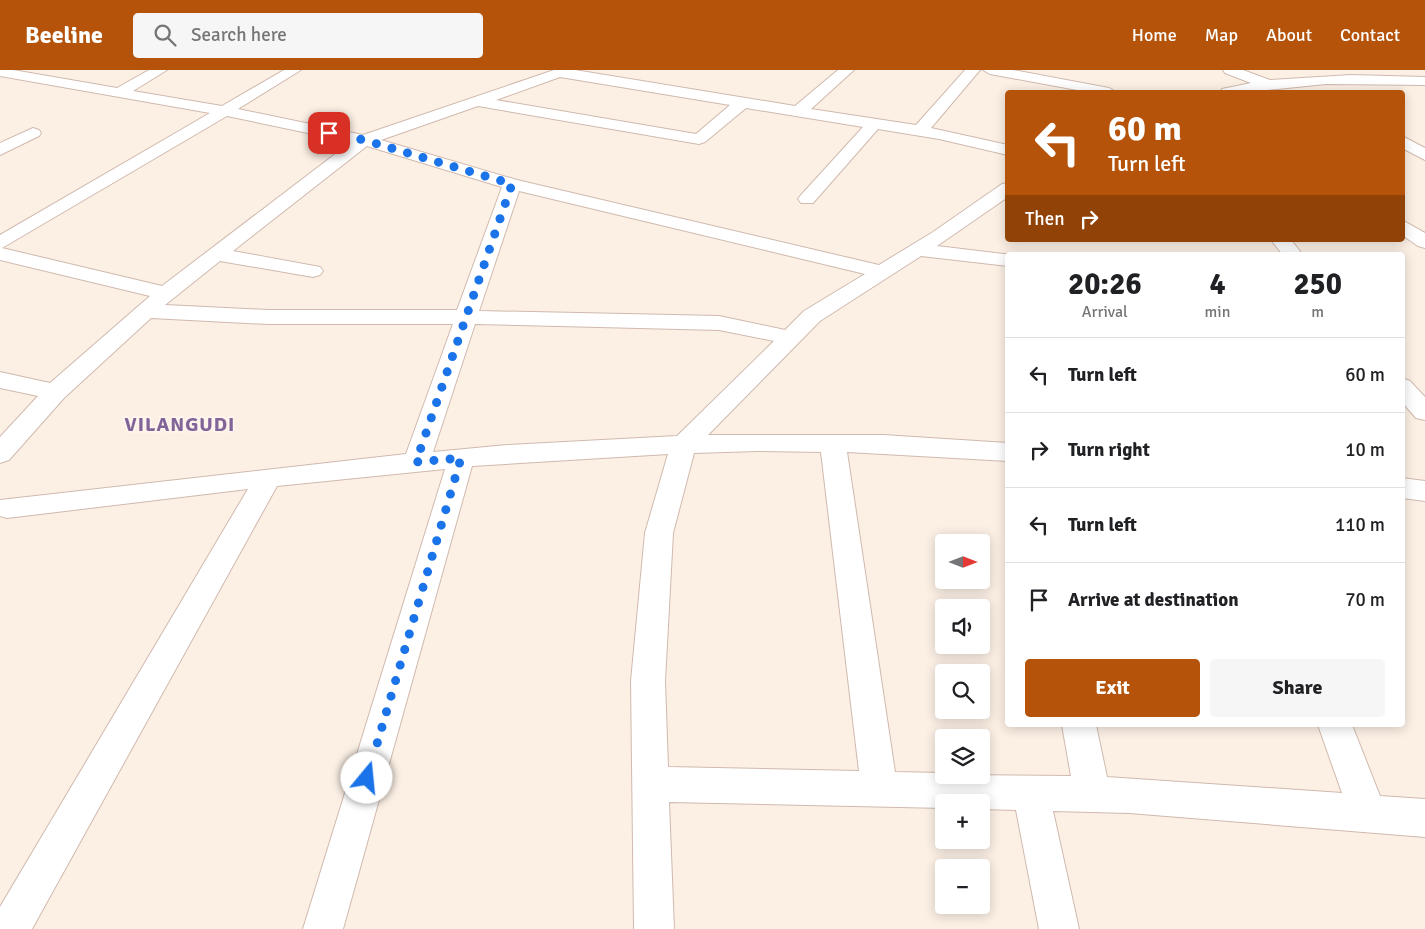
<!DOCTYPE html>
<meta charset="utf-8">
<style>
:root{--surface:#fff;--page:#f6f6f6;--text:#202124;--muted:#757577;--line:#e0e0e0;--accent:#b45309}
body{margin:0;font-family:Signika,sans-serif;background:var(--page);color:var(--text);height:100vh;display:flex;flex-direction:column;font-size:19px;white-space:nowrap}
*{box-sizing:border-box;margin:0}
p{font-size:16px;color:var(--muted)}
.icon{flex:none;width:28px;height:28px;fill:none;stroke:currentColor;stroke-width:2;stroke-linecap:round;stroke-linejoin:round}
.map{position:relative;flex:1;overflow:hidden}
.panel{position:absolute;left:1005px;top:182px;width:400px;height:475px;display:flex;flex-direction:column;background:var(--surface);border-radius:5px;box-shadow:0 2px 12px #0003}
.panel>*{flex:none}
.hud{position:absolute;left:1005px;top:20px;width:400px;height:152px;border-radius:5px;box-shadow:0 2px 12px #0003;background:#b45309;color:#fff;overflow:hidden}
.needle{width:32px;rotate:90deg}
.tools{position:absolute;left:935px;top:464px;display:grid;gap:10px}
.tools a{display:grid;place-items:center;width:55px;height:55px;border-radius:5px;background:var(--surface);box-shadow:0 2px 12px #0003;font-size:25px}
.pin{position:absolute;display:grid;place-items:center;width:42px;height:42px;color:#fff;margin:-21px;border-radius:10px;box-shadow:0 2px 8px #0006}
.me{position:absolute;width:55px;margin:-28px;rotate:17deg;stroke-linejoin:round;filter:drop-shadow(0 0 4px #0008)}
.turn{display:flex;align-items:center;gap:18px;height:105px;padding:0 20px;font-size:22px}
.turn .icon{width:65px;height:65px;stroke-width:2.5}
.turn b{display:block;font-size:35px;line-height:42px}
.then{display:flex;align-items:center;height:48px;padding:0 20px;background:#0003;gap:10px;font-size:19px}
.eta{display:flex;justify-content:space-evenly;align-items:center;height:85px;text-align:center}
.eta b{font-size:30px;font-weight:700;line-height:35px}
.primary-button{display:flex;gap:10px;margin-top:auto;padding:10px 20px}
.primary-button a{flex:1;height:58px;border-radius:5px;background:var(--accent);color:#fff;font-size:20px;font-weight:700;line-height:58px;text-align:center}
.primary-button a+a{background:var(--page);color:var(--text)}
ul{padding:0;list-style:none}
li{display:flex;align-items:center;gap:15px;height:75px;padding:0 20px;border-top:1px solid var(--line)}
li div{flex:1}
li b{display:block;font-size:19px}
li em{font-style:normal}
header{display:flex;align-items:center;gap:30px;box-sizing:border-box;height:70px;padding:0 25px;background:var(--accent);color:#fff}
header strong{font-size:24px}
nav{display:flex;gap:28px;margin-inline-start:auto;font-size:18px}
.search{width:350px;height:45px;background:var(--page);display:flex;align-items:center;gap:12px;box-sizing:border-box;padding:0 18px;border-radius:5px;color:var(--muted);font-size:19px}
.map>svg:first-child{display:block}
</style>
<header>
<strong>Beeline</strong>
<div class="search"><svg class="icon" aria-label="search" viewBox="0 0 24 24"><circle cx="10" cy="10" r="6"/><path d="M15 15l6 6"/></svg>Search here</div>
<nav><a>Home</a><a>Map</a><a>About</a><a>Contact</a></nav>
</header>
<div class="map">
<svg width="1425" height="859" viewBox="0 0 1425 859">
<rect width="100%" height="100%" fill="#fcf0e5"/>
<g fill="none" stroke-linecap="round" stroke-linejoin="round">
<defs>
<path id="minor" d="M0,0H13L117,18L149,0H167L133,21L222,36L284,0H301L238,39L363,65L554,0H575L795,36L838,0H854L811,39L916,55L965,0H980L931,58L1008,75V85L939,69L878,59L813,133H801L798,129L801,125L863,57L746,38L705,72L699,74L478,36L381,70L517,110L879,195L933,162L1002,114L1008,113V127L937,176L1012,185H1008V196L921,186L820,251L708,365H883L1008,373V391L847,382L895,702L944,703V705L1071,706L1062,655H1096L1107,707L1342,723L1318,655H1352L1380,726L1425,729V767L1129,743L1053,741L1079,859H1039L1016,740L981,739V732H944V738L669,732L674,859H634L631,611L645,463L668,384L472,396L343,859H303L445,399L277,416L32,859H0V837L248,419L7,448L0,446V430L406,384L453,254H268L151,248L64,328L9,390L0,393V367L38,326L0,318V302L50,313L150,226L0,190V165L210,43L0,6ZM560,7L730,35L696,64L496,30ZM227,46L351,72L162,216L2,178ZM367,76L502,117L457,240H268L165,235L220,191L313,207L320,205L323,201L320,197L233,181ZM519,121L865,204L804,241L785,260L719,246L479,241ZM475,254L719,260L774,271L677,366L507,375L433,382ZM758,381L821,382L859,701L668,697L665,611L673,463L694,383Z
M983,0H1013L1109,18L1116,22H1088L990,4Z
M1223,0H1243L1270,10L1351,5L1425,7V15L1326,14L1247,22H1220L1222,19L1251,13L1225,3Z
M33,58L39,60L41,63L39,66L0,85V73Z
M1402,66L1425,78V90L1402,78Z
M1402,150L1425,163V178L1418,176L1402,165Z
M1271,170H1291L1303,185H1283Z
M1402,308L1410,311L1425,327V350L1416,348L1402,332Z
M1402,408L1425,411V431L1402,428Z"/>
</defs>
<use href="#minor" stroke="#d0b9ae" stroke-width="2"/>
<use href="#minor" fill="#fff" fill-rule="evenodd"/>
</g>
<g fill="none" stroke-linecap="round" stroke-linejoin="round">
<path stroke="#1a73e8" stroke-width="9" stroke-dasharray="0 16.2" d="M329,63L364,70L512,114L416,392L461,388L367,708"/>
</g>
<g text-anchor="middle" dominant-baseline="central" stroke-width="4" stroke-linejoin="round" paint-order="stroke">
<g font-size="20" font-weight="bold" letter-spacing="1" fill="#816599" stroke="#fff5ec">
<text x="180" y="354">VILANGUDI</text>
</g>
</g>
</svg>
<div class="tools">
<a><svg class="needle" viewBox="-14 -14 28 28"><path d="M0-13l5 13h-10z" fill="#e53935"/><path d="M0 13l5-13h-10z" fill="#757577"/></svg></a>
<a><svg class="icon" aria-label="sound" viewBox="0 0 24 24"><path d="M4 9h4l5-4v14l-5-4H4zM17 9q2 3 0 6"/></svg></a>
<a><svg class="icon" aria-label="search" viewBox="0 0 24 24"><circle cx="10" cy="10" r="6"/><path d="M15 15l6 6"/></svg></a>
<a><svg class="icon" aria-label="layers" viewBox="0 0 24 24"><path d="M12 4l9 5-9 5-9-5zM3 14l9 5 9-5"/></svg></a>
<a>+</a>
<a>−</a>
</div>
<div class="pin" style="left:329px;top:63px;background:#d93025"><svg class="icon" aria-label="arrive" viewBox="0 0 24 24"><path d="M6 21V4h12l-3 4 3 4H6"/></svg></div>
<svg class="me" style="left:367px;top:708px" viewBox="-20 -20 40 40"><circle r="19" fill="#fff"/><path d="M0-13L10 11 0 6-10 11z" fill="#1a73e8"/></svg>
<div class="hud">
<div class="turn"><svg class="icon" aria-label="left" viewBox="0 0 24 24"><path d="M17 20v-9H6M10 6l-5 5 5 5"/></svg><div><b>60 m</b>Turn left</div></div>
<div class="then">Then<svg class="icon" aria-label="right" viewBox="0 0 24 24"><path d="M7 20v-9h11M14 6l5 5-5 5"/></svg></div>
</div>
<section class="panel">
<div class="eta">
<div><b>20:26</b><p>Arrival</p></div>
<div><b>4</b><p>min</p></div>
<div><b>250</b><p>m</p></div>
</div>
<ul>
<li><svg class="icon" aria-label="left" viewBox="0 0 24 24"><path d="M17 20v-9H6M10 6l-5 5 5 5"/></svg><div><b>Turn left</b></div><em>60 m</em></li>
<li><svg class="icon" aria-label="right" viewBox="0 0 24 24"><path d="M7 20v-9h11M14 6l5 5-5 5"/></svg><div><b>Turn right</b></div><em>10 m</em></li>
<li><svg class="icon" aria-label="left" viewBox="0 0 24 24"><path d="M17 20v-9H6M10 6l-5 5 5 5"/></svg><div><b>Turn left</b></div><em>110 m</em></li>
<li><svg class="icon" aria-label="arrive" viewBox="0 0 24 24"><path d="M6 21V4h12l-3 4 3 4H6"/></svg><div><b>Arrive at destination</b></div><em>70 m</em></li>
</ul>
<div class="primary-button"><a>Exit</a><a>Share</a></div>
</section>
</div>
